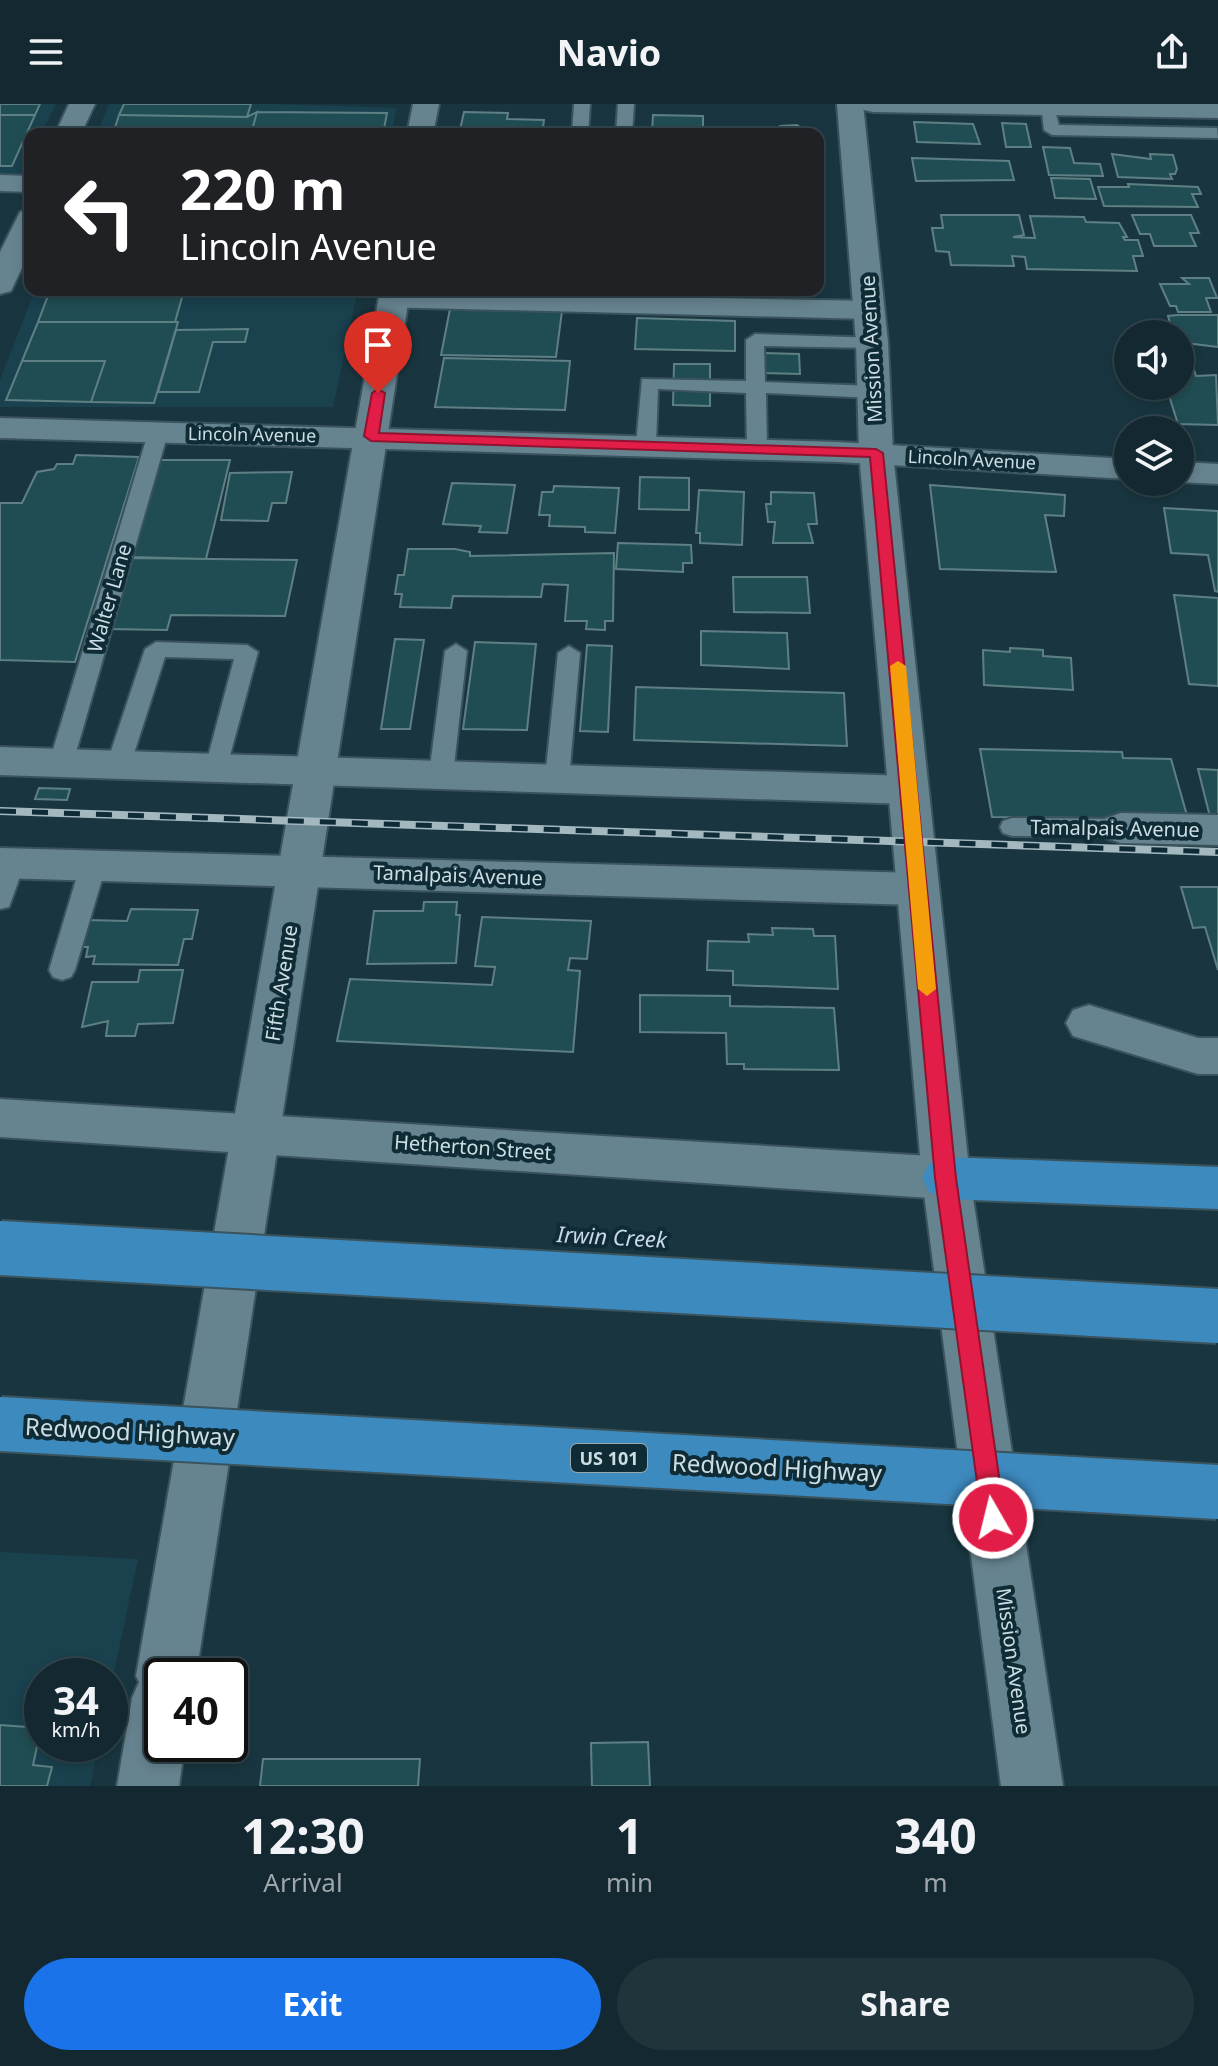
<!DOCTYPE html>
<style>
:root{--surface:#132830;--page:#20343c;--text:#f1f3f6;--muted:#9da6ab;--line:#32444c;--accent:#1a73e8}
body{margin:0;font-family:"Noto Sans",sans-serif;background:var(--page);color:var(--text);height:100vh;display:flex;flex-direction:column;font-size:30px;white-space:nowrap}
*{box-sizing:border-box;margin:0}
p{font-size:26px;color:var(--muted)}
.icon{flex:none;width:44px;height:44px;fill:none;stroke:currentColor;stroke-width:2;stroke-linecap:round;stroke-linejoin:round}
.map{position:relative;height:1682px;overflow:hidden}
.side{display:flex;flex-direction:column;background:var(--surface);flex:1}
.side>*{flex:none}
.guide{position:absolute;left:24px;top:24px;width:800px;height:168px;border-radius:16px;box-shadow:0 4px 12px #0003,0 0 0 2px var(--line);background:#202124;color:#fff;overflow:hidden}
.tools{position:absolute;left:1114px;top:216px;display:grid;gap:16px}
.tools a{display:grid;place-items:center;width:80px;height:80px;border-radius:50%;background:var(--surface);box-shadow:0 4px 12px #0003,0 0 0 2px var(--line);font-size:40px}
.speed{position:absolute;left:24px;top:1554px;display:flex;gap:16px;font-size:40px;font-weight:700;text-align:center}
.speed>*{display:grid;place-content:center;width:104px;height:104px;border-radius:50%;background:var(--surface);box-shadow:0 4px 12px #0003,0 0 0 2px var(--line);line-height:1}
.speed small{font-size:20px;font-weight:400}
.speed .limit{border:4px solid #111;border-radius:12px;background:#fff;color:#111}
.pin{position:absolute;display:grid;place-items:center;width:68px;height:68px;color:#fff;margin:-82px -34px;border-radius:50% 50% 50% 0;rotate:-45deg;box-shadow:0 0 8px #0007}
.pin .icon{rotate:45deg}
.me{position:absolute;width:88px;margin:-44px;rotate:352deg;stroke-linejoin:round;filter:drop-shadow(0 0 6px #0008)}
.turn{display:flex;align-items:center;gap:28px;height:168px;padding:0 24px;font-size:36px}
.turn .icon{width:104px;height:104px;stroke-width:2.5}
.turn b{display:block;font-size:56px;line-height:68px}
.eta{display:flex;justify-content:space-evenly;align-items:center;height:136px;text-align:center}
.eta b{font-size:48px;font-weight:700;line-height:56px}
.cta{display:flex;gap:16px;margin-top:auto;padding:16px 24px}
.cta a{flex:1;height:92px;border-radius:48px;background:var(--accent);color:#fff;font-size:32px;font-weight:700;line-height:92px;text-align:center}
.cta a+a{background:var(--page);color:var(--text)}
header{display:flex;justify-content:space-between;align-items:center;height:104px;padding:0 24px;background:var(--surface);font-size:36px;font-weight:700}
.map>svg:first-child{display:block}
</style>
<header><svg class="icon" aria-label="menu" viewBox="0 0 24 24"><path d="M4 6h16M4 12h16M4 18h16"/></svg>Navio<svg class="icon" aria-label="share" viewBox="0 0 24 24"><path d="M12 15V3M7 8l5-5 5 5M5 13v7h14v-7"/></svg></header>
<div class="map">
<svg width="1218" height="1682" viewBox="0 0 1218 1682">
<rect width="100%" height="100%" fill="#193640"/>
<path fill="#1a414e" d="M0,0H56L41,30H30V52L20,72H0Z
M109,0H275L397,4L391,30H97Z
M35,186H358L333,303H0V276Z
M0,1448L138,1455L110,1587V1572H42V1640H99L90,1682H0Z"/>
<path fill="#204d53" stroke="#5e8085" stroke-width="2" d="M0,0H40L35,11H0Z
M124,0H251L247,13L119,11Z
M257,8L251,30H113L119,11L247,13Z
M257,8L387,9L383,30H251Z
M464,8L508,9L507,15L544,16L542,30H459Z
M0,11H35L12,62H0Z
M653,11L703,12V26L776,27L780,22L797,21L810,30H652Z
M914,18L973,20L980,40L917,38Z
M1002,19L1026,20L1031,43H1006Z
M1043,43L1070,44L1074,59L1100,60L1103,72L1049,71Z
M1112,50L1151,55L1150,50L1173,51L1177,65L1175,70H1170L1172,75L1118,73Z
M912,54L1009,57L1014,76L916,77Z
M1051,74L1090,75L1096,95L1055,94Z
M1128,80L1198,83L1201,90H1192L1198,103L1104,102L1098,83H1129Z
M941,111H1019L1024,131L1013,133L1035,134L1030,112L1084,113L1086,118L1119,119L1127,133H1123L1125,136H1138L1143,152H1133L1137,167L1027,165L1025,153L1012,152L1014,162L951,161L949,148L936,147L932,124H943Z
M1132,111H1191L1199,129H1190L1196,142H1154L1150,130H1140Z
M1182,174H1209L1217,194H1206L1211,208H1178L1176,202H1170L1160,180H1189Z
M441,186H622V191Z
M733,186H803L804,194L733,193Z
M49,189L98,192L183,190L175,218H38Z
M450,205L562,207L556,253L441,251Z
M1178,211H1218V243L1186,239L1183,229H1173L1168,212Z
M637,214L735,217V247L635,245Z
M38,218H178L154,299L91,298L105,257H22Z
M248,225L245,238H213L199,288H158L176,226Z
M763,249L799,250L800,270L764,269Z
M444,254L570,257L565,306L435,303Z
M22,257H105L91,298L6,296Z
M674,260H710V302L673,301Z
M1180,266H1194L1196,272L1216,271L1218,321L1178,320L1166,282H1180Z
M76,351L139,353L75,558L0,556V399H22L37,368L54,365L57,360H73Z
M159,356H230L206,455L131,453Z
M292,368L286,399H272L268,417L221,416L230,369Z
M640,373L689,374V406L639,405Z
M452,379L515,381L507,429L479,428L481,422L443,420Z
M930,381L1065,391L1064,412L1045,411L1056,468L940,465Z
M554,382L619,384L615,429L585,428V423L549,422L550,411H539L542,388H553Z
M699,386L744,388L742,441L700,439V429H696Z
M771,388L814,389L817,420H808L813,439H773L775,418H768L766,400H771Z
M1164,404L1218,407V488L1215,487L1208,451L1171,449Z
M618,439L691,441L692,459H683V468L616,465Z
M408,445H455L470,448V452L614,449L613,517H605V526L586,525L587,517H565L568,481L543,480L541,493L453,492L451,504L400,503L402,490H395L398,471H404Z
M129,454L297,456L285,512L171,511L167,526L107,525Z
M733,473H807L810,509L734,508Z
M1174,491L1218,494V582L1189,580Z
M701,527L787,529L789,565L701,561Z
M395,535L424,536L410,625H381Z
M475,538L536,540L527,626L463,625Z
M587,541L612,542L608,628L580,627Z
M1010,544L1043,546V552L1071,554L1073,586L984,581L983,546L1010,548Z
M636,583L844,589L847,642L634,636Z
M980,645L1122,648L1123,654L1171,655L1188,715L992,713Z
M1198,665L1218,666V717H1211Z
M39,684L70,685L67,696L35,695Z
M1181,783H1218V866L1205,823L1193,824Z
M424,798H457L456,811H460L456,859L367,860L374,807H423Z
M131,805L198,806L192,835H184L178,861L93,860L95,852L86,853L88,843H81L88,816L127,817Z
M482,813L591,817L587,855L570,854L568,866L580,867L573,948L337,937L350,875L492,881L495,863L475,862Z
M772,824L813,825L814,832H835L838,885L733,881V867L707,866L708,837L749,838L748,830L773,831Z
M140,866H183L173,919L138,920L135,932H106L108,917L82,923L92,878H138Z
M640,891L730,892V902L834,904L839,966L744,965V960H727L726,929L640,928Z
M0,1621L41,1624L33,1661L52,1663L47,1682H0Z
M648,1638L650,1682H592L591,1639Z
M263,1655H420L418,1682H260Z"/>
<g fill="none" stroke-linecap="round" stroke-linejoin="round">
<defs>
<path id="service" d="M574,0H590L588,30H572Z
M618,0H634L632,30H616Z
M1041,0H1053L1059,21L1217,24L1218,34L1052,31L1044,26Z
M755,230L879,234L881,238L872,244L764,242L765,278L874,282L884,288L874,294L766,289L767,345L757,351L747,345L746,289L658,285L656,341L646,347L639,345L636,341L642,275L746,277V236Z
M158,323L168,329L73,659L61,667L53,665L49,659L148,329Z
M156,538L247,541L258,548L225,670H209L205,664L234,555L165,553L130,662L118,670L106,662L145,545Z
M456,540L467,547L453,671L449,677H433L429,671L445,547Z
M569,542L580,549L569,675L565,681H549L545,675L558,549Z
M1012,714L1121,715L1130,718L1133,724L1130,730L1121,733L1012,732L1003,729L1000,723L1003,717Z
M13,750L22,753L25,759L9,803L0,805V760L4,753Z
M93,753L102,756L106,762L75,866L71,873L62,876L53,873L49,866L80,762L84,756Z"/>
<path id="minor" d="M860,0H1218V14L873,8L864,6Z
M0,71L30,72V88L0,87Z
M393,188L869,197L880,199L884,206L880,213L869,215L382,203L378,197L382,191Z
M0,643L908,672L922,676L928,686L922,696L908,700L0,671Z
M1121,709L1218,711V741L1121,739L1106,734L1100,724L1106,714Z
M0,744L916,769L931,774L937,785L931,796L916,801L0,774Z
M1089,901L1198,934H1218V970H1198L1073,932L1066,919L1073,906Z"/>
<path id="tertiary" d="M413,0H439L433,30H407Z
M837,0H863L888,238L893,349L970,1074L1063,1682H1001L922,1074L859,349L856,238Z
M380,186H410L196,1572H162V1640H185L179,1682H117L132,1594L139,1578L136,1572Z"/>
<path id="secondary" d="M69,0H95L81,30H55Z
M30,105V147L11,187L0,190V148L20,108Z
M0,314L838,338L1128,355V375L838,358L0,334Z
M1180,358L1218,360V380L1179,378Z
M0,995L946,1053L963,1060L970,1074L963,1088L946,1095L0,1033Z"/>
<path id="motorway" d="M946,1053L1218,1063V1105L946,1095L929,1088L922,1074L929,1060Z"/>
</defs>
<use href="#service" stroke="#3a535c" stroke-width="4"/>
<use href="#minor" stroke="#3a535c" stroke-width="4"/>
<use href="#tertiary" stroke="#3a535c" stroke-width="4"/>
<use href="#secondary" stroke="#3a535c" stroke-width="4"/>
<use href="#motorway" stroke="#3a535c" stroke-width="4"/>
<use href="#service" fill="#668490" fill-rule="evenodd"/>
<use href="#minor" fill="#668490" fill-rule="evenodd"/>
<use href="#tertiary" fill="#668490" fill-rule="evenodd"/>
<use href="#secondary" fill="#668490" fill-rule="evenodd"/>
<use href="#motorway" fill="#3d8abf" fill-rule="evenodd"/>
<defs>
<path id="rail" d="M0,707L1218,748"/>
</defs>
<use href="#rail" stroke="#a4b8bf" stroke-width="8"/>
<use href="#rail" stroke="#0f2c36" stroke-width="5" stroke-dasharray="16" stroke-linecap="butt"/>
<defs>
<path id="motorway-bridge" d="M0,1144L1218,1212
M0,1320L1218,1388"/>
</defs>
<use href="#motorway-bridge" stroke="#3a535c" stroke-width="58" stroke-linecap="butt"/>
<use href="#motorway-bridge" stroke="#3d8abf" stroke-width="54"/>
</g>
<path fill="#e11d48" stroke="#92132f" stroke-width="2" d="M378,285L385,289L379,329L876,345L883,349L956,1074L1005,1414L1002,1422L993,1425L985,1422L982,1414L935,1074L870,353L371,337L364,332L372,289Z"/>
<path fill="#f59e0b" d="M898,557L906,562L936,885L927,892L918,885L890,562Z"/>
<g text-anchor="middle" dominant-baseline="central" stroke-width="8" stroke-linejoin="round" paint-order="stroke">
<g font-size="18" fill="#ccdde3" stroke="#0f2c36">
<text transform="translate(252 330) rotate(1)">Lincoln Avenue</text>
<text transform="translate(972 355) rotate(3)">Lincoln Avenue</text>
</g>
<rect fill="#0f2c36" stroke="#93a8af" stroke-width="2" x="571" y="1340" width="76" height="28" rx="6"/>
<g font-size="18" font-weight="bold" fill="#ccdde3">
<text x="609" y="1354">US 101</text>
</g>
<g font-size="20" fill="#ccdde3" stroke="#0f2c36">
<text transform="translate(871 245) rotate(-93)">Mission Avenue</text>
<text transform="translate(109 494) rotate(-74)">Walter Lane</text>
<text transform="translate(1115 724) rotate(1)">Tamalpais Avenue</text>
<text transform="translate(458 771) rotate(2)">Tamalpais Avenue</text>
<text transform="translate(281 879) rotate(-81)">Fifth Avenue</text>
<text transform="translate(473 1043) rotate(4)">Hetherton Street</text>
<text transform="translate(1014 1557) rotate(82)">Mission Avenue</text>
</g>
<g font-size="22" font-style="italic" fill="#cbd7ec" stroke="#0f2c36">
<text transform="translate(612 1132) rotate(3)">Irwin Creek</text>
</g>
<g font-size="24" fill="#ccdde3" stroke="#0f2c36">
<text transform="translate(130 1327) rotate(3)">Redwood Highway</text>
<text transform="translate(777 1363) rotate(3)">Redwood Highway</text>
</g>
</g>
</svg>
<div class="tools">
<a><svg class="icon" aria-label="sound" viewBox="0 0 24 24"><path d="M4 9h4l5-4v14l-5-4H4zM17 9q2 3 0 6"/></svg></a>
<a><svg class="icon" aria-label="layers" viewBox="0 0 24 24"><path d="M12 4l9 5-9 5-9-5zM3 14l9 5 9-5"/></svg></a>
</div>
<div class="speed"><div>34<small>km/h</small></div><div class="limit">40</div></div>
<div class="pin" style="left:378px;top:289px;background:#d93025"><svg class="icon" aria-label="arrive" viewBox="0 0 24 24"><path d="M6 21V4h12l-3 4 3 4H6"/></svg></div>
<svg class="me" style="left:993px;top:1414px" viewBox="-20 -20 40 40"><circle r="17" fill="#e11d48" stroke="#fff" stroke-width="3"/><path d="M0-11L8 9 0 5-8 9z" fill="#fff"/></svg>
<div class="guide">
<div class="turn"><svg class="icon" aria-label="left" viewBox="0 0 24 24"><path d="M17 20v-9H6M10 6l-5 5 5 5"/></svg><div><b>220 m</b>Lincoln Avenue</div></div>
</div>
</div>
<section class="side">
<div class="eta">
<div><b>12:30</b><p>Arrival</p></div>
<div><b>1</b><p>min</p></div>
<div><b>340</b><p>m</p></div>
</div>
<div class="cta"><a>Exit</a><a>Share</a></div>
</section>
